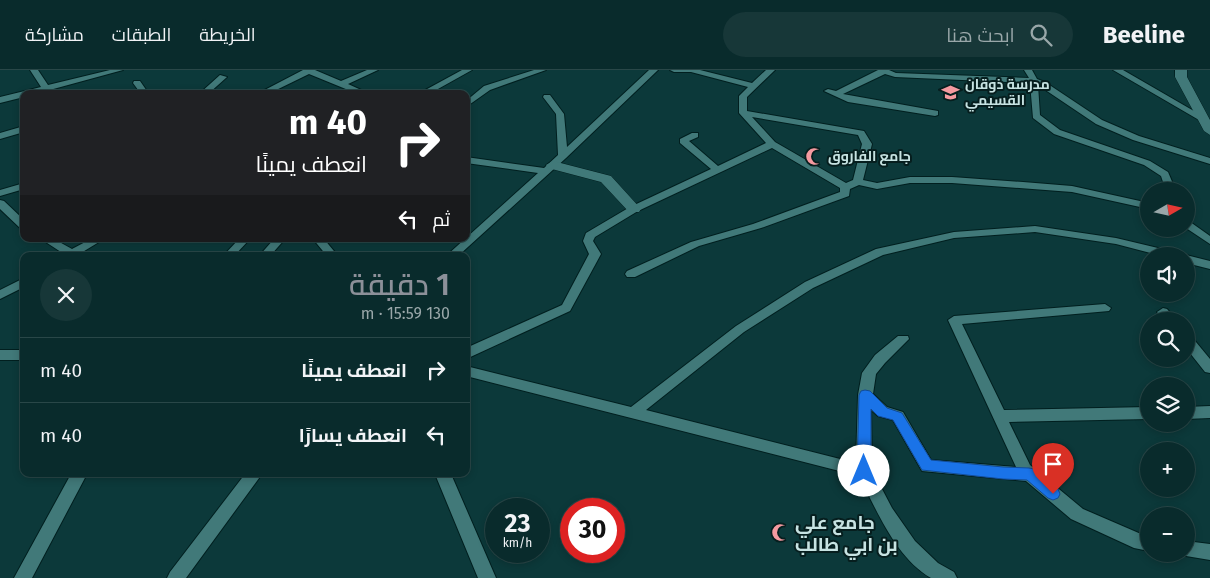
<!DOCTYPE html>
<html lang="ar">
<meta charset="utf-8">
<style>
:root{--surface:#092b2c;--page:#173738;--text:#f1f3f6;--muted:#99a7a9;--line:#294748;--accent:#8c9099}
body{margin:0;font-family:"Fira Sans",Cairo,sans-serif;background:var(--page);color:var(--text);direction:rtl;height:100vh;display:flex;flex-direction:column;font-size:19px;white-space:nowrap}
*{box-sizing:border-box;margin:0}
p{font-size:16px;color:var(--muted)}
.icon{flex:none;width:28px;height:28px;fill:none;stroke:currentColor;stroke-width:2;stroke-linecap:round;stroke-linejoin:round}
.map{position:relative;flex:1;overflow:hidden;direction:ltr}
.drawer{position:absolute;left:20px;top:182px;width:450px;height:225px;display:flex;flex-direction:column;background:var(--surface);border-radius:10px;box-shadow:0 2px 8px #0003,0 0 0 1px var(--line);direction:rtl}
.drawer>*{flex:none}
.banner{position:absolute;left:20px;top:20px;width:450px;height:152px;border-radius:10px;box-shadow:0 2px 8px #0003,0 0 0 1px var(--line);direction:rtl;background:#202124;color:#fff;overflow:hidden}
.needle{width:32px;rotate:81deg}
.fabs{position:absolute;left:1140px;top:112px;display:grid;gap:10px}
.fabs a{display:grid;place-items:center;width:55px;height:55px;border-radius:50%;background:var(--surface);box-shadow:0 2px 8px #0003,0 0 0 1px var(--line);font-size:25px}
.speed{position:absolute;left:485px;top:428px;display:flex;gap:10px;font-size:25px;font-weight:700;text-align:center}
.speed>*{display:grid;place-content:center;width:65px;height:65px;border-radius:50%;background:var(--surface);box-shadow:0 2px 8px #0003,0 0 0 1px var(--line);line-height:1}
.speed small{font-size:12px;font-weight:400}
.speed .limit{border:8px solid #d22;background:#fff;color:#111}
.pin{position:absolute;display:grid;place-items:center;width:42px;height:42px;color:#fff;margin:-51px -21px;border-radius:50% 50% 50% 0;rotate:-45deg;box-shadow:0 0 5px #0007}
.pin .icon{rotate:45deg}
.me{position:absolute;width:55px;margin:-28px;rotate:0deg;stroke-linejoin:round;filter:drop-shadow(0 0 4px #0008)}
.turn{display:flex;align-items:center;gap:18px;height:105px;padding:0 20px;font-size:22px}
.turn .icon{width:65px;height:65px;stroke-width:2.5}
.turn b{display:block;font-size:35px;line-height:42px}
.then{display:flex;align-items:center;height:48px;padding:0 20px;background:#0003;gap:10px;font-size:19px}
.round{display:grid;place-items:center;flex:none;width:52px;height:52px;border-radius:26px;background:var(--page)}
.headline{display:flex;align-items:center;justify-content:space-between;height:85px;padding:0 20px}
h1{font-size:30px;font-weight:600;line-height:38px;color:var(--accent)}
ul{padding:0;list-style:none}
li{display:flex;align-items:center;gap:15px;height:65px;padding:0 20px;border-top:1px solid var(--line)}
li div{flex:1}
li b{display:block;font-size:19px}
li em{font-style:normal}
header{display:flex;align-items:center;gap:30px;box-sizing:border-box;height:70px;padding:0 25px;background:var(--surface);border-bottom:1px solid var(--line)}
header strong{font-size:24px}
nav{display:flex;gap:28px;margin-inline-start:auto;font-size:18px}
.search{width:350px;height:45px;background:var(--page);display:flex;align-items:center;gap:12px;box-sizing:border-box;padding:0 18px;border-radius:28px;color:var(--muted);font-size:19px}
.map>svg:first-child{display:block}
</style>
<header>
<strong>Beeline</strong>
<div class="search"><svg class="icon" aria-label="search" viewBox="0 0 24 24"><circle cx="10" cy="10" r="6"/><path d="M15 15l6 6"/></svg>ابحث هنا</div>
<nav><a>الخريطة</a><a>الطبقات</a><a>مشاركة</a></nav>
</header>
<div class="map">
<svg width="1210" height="508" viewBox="0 0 1210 508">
<rect width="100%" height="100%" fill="#0c393a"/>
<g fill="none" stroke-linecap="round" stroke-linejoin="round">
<defs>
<path id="street" d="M30,0H38L48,15L110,0H123L35,24H24V27L0,33V27L41,17Z
M303,0H315L341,11L367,0H378L348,14L370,24H358L309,4L268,24H257Z
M462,0H472L429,24H418Z
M534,0H546L490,20L466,37V31L484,16Z
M649,0H658L566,88L458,186H446L538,103L466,93V87L544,98L558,85L556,44L543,27L544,25H550L564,44L567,77Z
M670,0H700L752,13L766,0H775L747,27V41L864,61L872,74L863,110L877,113L910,107H952L1023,112L1072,116L1149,133V139L1072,122L952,113H910L877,119L859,115L850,119L849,126L761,158L699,176L635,207H627L625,204L627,201L691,172L753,154L840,122V118L772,78L638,141L595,167L593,171L601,184L570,241L466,289V278L562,235L589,184L583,171L586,163L630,137L711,99L680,73V69L692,63H698V67L689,71L718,96L766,73L739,43V26L748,17L691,2H674ZM752,47L858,65L862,74L853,110L846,113L775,72Z
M878,0H889L896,3L1029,8L1024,0H1032L1037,9L1045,12L1102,50L1139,66L1210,88V94L1133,70L1096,54L1038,15L1040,45L1060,60L1150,91L1168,102L1176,121H1166L1161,106L1144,95L1054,64L1033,48L1030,13L895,7L885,4L843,24L938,41V45L935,46L848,32L824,21L828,19L836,21Z
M1113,0H1123L1206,48L1199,50Z
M220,5L227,7L208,24H199Z
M134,11H140L149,24H141L133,13Z
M24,56V62L0,69V63Z
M24,113V119L0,126V120Z
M0,130L4,131L24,150V159L20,158L0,139Z
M1186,149L1210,166V174L1186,158Z
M1035,156L1116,168L1179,183L1181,186H1162L1116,174L1035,162L954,168L883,185L813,218L744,262L646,340L856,393L858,325L862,303L875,285L898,266H908L909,269L885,293L876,304L873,324L887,337L903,342L931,390L1016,397L948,250L954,246L1105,234L1111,238L1109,241L962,254L1004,340L1149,337V349L1009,352L1030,395L1083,439L1141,464L1149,465V481L1134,478L1071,449L1026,411L922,401L893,350L878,346L871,340L872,400L892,438L915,471L938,493L954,502L957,508H931C896,488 877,441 859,406L466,306V296L631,337L736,256L805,212L876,179L954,162Z
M41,169H54L72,179L91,169H104L76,186H63L64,184Z
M239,169H250L234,186H223Z
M274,169H285L270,186H259Z
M313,169H324L338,186H327Z
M1186,185L1210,191V199L1186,193V186H1183Z
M24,208V217L0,229V220Z
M1163,238L1167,239L1177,251H1164L1157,242Z
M1186,264L1191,266L1210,289V303L1205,302L1186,278Z
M0,280H24V290H0Z
M1210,336V348L1186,349V337Z
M71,404H87L32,508H14Z
M245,404H262L186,508H167L170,502Z
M435,404H451L496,508H478Z
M1186,471L1210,474V490L1180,485L1186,484Z"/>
<path id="secondary" d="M1175,0H1187V7L1210,50V65L1204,61L1175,7Z
M553,91L611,106L641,139L639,142H629L601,112L548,98L546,95Z"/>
</defs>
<use href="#street" stroke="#011f1f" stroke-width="2"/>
<use href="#secondary" stroke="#011f1f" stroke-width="1"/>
<use href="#street" fill="#417979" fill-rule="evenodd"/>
<use href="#secondary" fill="#417979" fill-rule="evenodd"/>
</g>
<path fill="#1a73e8" stroke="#114b97" d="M865,320L870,321L887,338L902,343L931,390L1003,397L1029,398L1034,399L1058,419L1060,424L1058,428L1053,430L1048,428L1027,410L1003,409L922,400L893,350L878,346L871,339V401L869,405L864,407L859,405L857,401L859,325L861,321Z"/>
<defs>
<symbol id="school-bare" viewBox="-9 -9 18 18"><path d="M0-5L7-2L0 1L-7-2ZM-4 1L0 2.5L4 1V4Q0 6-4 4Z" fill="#f49aa0" stroke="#061e1e" stroke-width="2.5" paint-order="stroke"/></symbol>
<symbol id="mosque-bare" viewBox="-9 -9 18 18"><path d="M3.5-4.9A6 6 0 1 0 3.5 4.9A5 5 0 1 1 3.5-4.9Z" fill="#f49aa0" stroke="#061e1e" stroke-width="2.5" paint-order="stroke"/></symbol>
</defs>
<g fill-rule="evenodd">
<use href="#school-bare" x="938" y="10" width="25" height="25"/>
<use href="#mosque-bare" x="802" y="74" width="25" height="25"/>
<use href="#mosque-bare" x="768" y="450" width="25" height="25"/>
</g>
<g text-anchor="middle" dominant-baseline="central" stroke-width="4" stroke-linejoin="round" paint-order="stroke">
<g font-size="14" font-weight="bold" fill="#c7e3e2" stroke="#061e1e" text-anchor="start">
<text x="965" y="14">مدرسة ذوقان<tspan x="965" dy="16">القسيمي</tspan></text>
<text x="828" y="86">جامع الفاروق</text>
</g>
<g font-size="19" font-weight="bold" fill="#c7e3e2" stroke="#061e1e" text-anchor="start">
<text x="795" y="452">جامع علي<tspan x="795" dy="22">بن ابي طالب</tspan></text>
</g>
</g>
</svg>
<div class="fabs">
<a><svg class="needle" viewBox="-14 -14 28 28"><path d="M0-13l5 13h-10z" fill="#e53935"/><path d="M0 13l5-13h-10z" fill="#99a7a9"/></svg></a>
<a><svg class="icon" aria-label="sound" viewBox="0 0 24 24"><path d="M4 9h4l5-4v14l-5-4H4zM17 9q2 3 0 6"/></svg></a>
<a><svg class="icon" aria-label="search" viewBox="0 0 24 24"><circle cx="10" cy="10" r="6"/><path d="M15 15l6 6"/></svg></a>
<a><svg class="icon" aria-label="layers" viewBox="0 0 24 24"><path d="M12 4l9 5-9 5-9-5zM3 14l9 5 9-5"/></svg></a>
<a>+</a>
<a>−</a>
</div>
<div class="speed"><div>23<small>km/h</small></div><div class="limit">30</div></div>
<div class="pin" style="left:1053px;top:424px;background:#d93025"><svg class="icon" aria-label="arrive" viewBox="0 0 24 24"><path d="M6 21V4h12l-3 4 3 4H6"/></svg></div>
<svg class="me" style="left:864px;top:401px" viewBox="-20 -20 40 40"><circle r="19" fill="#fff"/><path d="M0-13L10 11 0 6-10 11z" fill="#1a73e8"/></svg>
<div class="banner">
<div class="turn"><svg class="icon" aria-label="right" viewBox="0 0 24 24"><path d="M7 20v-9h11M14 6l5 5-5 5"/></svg><div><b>40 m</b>انعطف يمينًا</div></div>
<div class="then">ثم<svg class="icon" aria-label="left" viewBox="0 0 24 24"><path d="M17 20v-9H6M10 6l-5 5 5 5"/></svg></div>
</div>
<section class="drawer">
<div class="headline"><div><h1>1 دقيقة</h1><p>130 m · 15:59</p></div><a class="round"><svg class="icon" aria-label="close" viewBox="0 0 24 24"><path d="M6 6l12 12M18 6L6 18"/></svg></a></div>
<ul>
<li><svg class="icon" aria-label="right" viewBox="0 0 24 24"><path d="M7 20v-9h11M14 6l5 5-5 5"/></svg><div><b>انعطف يمينًا</b></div><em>40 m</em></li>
<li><svg class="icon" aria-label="left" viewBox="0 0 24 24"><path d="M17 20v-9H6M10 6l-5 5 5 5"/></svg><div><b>انعطف يسارًا</b></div><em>40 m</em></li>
</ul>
</section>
</div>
